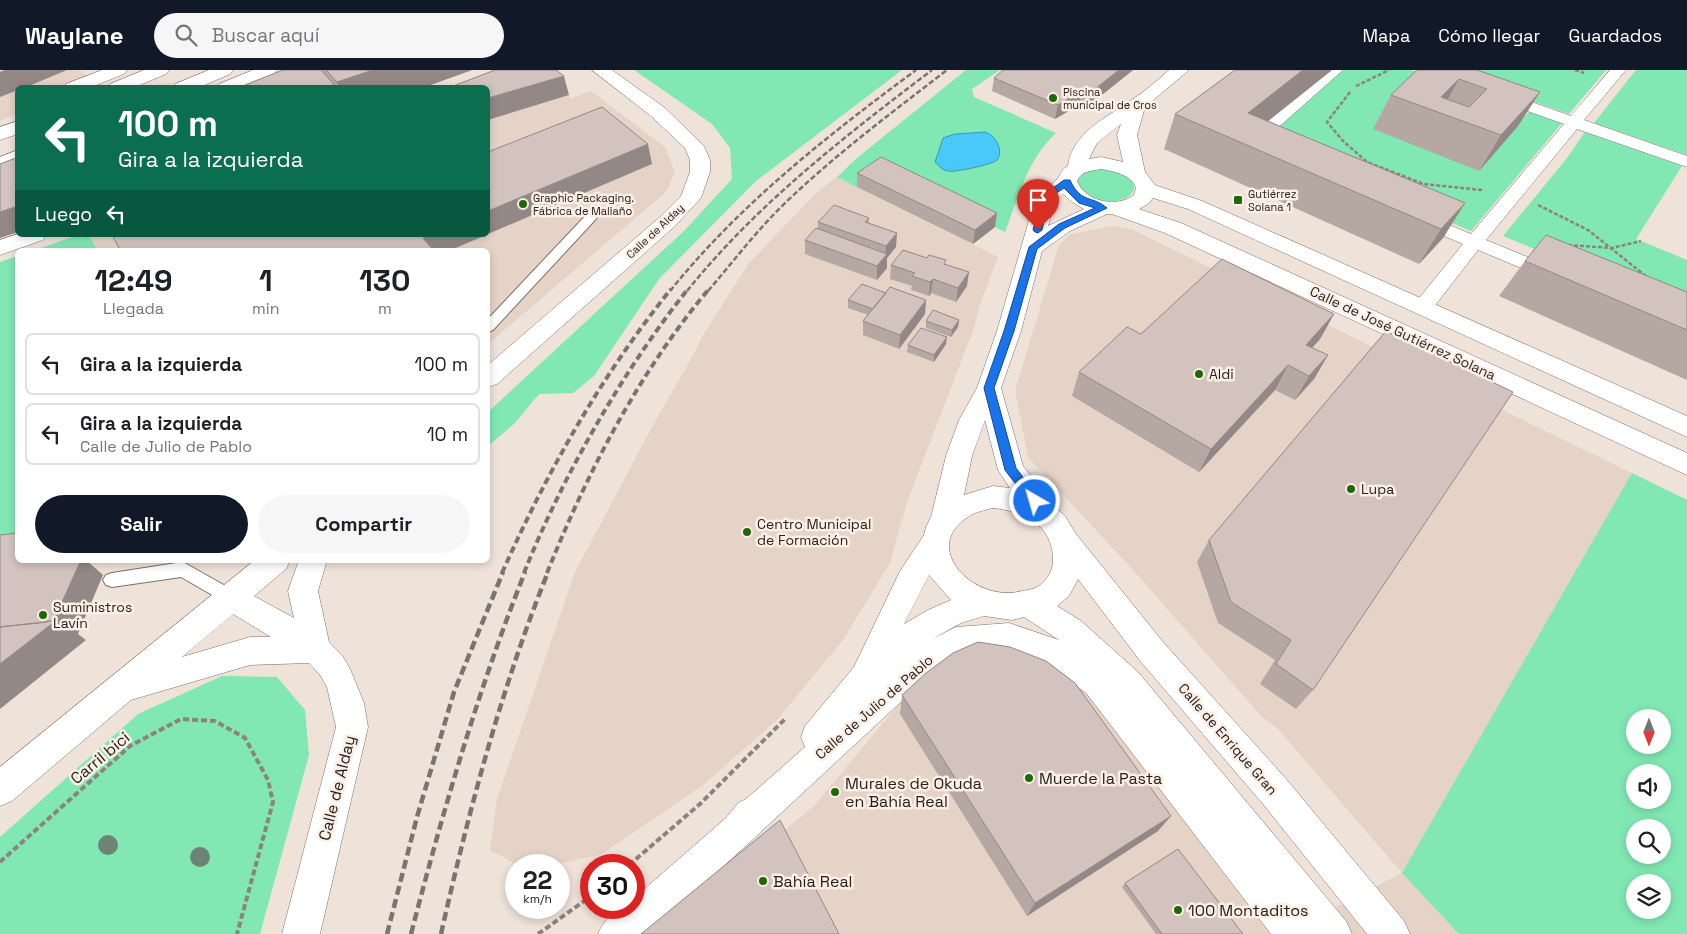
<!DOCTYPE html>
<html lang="es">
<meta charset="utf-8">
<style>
:root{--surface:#fff;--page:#f6f6f6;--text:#202124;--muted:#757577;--line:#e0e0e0;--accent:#111827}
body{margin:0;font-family:"Space Grotesk",sans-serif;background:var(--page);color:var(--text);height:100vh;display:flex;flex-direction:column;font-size:19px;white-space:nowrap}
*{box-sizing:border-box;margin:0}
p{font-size:16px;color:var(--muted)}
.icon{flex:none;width:28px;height:28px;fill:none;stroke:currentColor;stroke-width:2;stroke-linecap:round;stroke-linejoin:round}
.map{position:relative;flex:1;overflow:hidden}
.panel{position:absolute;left:15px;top:178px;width:475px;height:315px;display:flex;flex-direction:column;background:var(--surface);border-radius:8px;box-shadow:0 2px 8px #0003}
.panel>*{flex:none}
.banner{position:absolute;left:15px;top:15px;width:475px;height:152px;border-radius:8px;box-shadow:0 2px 8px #0003;background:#0b6e4f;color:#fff;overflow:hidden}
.needle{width:32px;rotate:180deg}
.fabs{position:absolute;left:1626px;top:639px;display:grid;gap:10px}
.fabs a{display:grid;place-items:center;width:45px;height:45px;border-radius:50%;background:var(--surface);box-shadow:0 2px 8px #0003;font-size:25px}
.speed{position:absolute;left:505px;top:784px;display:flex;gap:10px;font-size:25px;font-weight:700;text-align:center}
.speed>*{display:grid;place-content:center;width:65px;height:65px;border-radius:50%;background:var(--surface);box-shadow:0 2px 8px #0003;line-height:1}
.speed small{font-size:12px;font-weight:400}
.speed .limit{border:8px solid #d22;background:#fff;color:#111}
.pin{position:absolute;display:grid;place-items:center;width:42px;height:42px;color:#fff;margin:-51px -21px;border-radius:50% 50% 50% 0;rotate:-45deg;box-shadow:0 0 5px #0007}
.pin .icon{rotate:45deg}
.me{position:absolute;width:55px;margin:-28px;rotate:322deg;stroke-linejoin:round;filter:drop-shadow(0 0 4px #0008)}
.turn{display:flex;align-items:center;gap:18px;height:105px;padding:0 20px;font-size:22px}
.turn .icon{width:65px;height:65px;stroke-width:2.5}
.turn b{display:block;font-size:35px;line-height:42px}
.then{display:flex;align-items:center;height:48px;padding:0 20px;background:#0003;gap:10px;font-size:19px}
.eta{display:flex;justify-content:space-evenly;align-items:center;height:85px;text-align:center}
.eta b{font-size:30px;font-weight:600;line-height:35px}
.cta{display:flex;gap:10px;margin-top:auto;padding:10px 20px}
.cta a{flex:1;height:58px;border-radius:30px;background:var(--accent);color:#fff;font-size:20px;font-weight:600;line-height:58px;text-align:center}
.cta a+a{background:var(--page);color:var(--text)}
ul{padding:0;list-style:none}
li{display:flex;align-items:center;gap:15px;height:62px;margin:0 10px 8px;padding:0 10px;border:2px solid var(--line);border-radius:8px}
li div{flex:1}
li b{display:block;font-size:19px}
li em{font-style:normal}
header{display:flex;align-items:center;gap:30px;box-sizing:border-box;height:70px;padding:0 25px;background:var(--accent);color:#fff}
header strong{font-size:24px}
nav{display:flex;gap:28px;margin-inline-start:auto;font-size:18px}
.search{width:350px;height:45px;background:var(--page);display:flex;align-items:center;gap:12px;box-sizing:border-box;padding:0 18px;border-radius:28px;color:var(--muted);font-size:19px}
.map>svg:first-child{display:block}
</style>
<header>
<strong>Waylane</strong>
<div class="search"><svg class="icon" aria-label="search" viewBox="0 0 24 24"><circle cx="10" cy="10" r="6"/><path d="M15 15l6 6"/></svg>Buscar aquí</div>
<nav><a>Mapa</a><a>Cómo llegar</a><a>Guardados</a></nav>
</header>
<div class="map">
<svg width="1687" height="864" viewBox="0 0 1687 864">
<rect width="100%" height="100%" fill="#eee2d9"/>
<path fill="#e6d3c7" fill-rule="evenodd" d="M0,0H80L95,13L83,17L18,18L17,44L0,51Z
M591,21L665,77L675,102L666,122L488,274V180H97L89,165H488V50L569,25L570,29Z
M837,107L998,187L980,234L974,258L907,432L890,493L843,570L777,650L703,715L602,784L554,795H518L490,780L497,729L575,502L652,357L696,280L703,265L749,193L816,123Z
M1114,156L1131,159L1687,430V864H655L813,737L904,628L1063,594L1330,840L1402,803L1278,659L1262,647L1133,500L1028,387L1015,321L1059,175L1071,164ZM1635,648H1662V675H1635ZM1635,702H1662V730H1635ZM1635,758H1662V785H1635ZM1635,812H1662V840H1635Z"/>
<path fill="#81e8b3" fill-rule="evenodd" d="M634,0H902L756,111L659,209L594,306L573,323L539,324L515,353L488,376V342L684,161L732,109L730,78L712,54Z
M966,0H1000L972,19L974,27L1056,63C1027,90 1019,126 1005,162L881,101L857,117L837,107L857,88Z
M1332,0H1411L1420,3L1415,19L1373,59L1477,99L1529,42L1562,53L1471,161L1248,67Z
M1443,0H1606L1569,44Z
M1636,0H1687V85L1594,53Z
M1585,62L1682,96L1636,169L1687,190V250L1621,215L1503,166L1567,88Z
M1095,98C1101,99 1109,98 1115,100C1151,113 1130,137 1100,130C1097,129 1091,129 1089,127C1084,124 1080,117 1076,113L1081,103Z
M78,165H89L97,180H35Z
M17,186V484L0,485V192Z
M1632,403L1687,430V864H1459L1402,803ZM1635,648H1662V675H1635ZM1635,702H1662V730H1635ZM1635,758H1662V785H1635ZM1662,812V840H1635V812Z
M222,606L277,607L305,640L309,685L260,864H0V767L138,644Z"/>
<path fill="#48c9f9" stroke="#3e97b7" d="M985,62C996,65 1004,81 997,90C994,94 954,103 948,101C942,100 939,96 935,92L943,68L955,64Z"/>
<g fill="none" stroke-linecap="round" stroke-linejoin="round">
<defs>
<path id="service" d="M591,143L597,147L595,150L493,260L488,262V249L587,144Z
M183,492L238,523L241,528L238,533L232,536L226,533L181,507L112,517L106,515L103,510L106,505L112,503Z"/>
<path id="pedestrian" d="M1326,0H1343L1255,78H1243L1241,74L1243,70Z
M1610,0H1626L1584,50L1687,86V97L1577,59L1486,170L1559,200L1562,204L1559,208L1552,210L1545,208L1478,180L1430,242L1423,244L1416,242L1413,237L1416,232L1463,174L1413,153L1410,149L1413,145L1419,143L1425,145L1471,164L1564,54L1494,29L1492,26L1494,23H1506L1571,46Z"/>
<path id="minor" d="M253,0H277L274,4L242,18H216L219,14Z
M592,0H612L665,38L704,76L710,90V102L701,128L674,157L497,314L488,317V295L660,147L681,126L690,102V90L685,78L651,46Z
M1169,0H1189L1145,37L1137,65L1145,102L1155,115L1202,131L1687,346V367L1188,139L1153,128L1148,134L1139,139L1181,153L1687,383V405L1165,163L1112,144H1107L1070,161L1042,181L1021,261L1001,318L1023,396L1053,435L1065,446L1076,464L1163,572L1287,710L1404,851L1410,864H1367L1263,734L1141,592L1078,509L1069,526L1057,536L1081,551L1138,602L1346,851L1352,864H1271L1087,624L1051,595L1009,581L961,584L933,602L750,772L648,864H598C605,848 616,838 634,838V828L726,748L738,733L746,729L805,677L801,667L805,656L854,597L900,501L924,465L926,457L931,447L946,386L959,350L977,318L997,261L1036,126C1041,118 1053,116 1058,108C1062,102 1062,99 1068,96C1072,63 1106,48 1130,31C1144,22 1157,11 1169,0ZM1121,54L1117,65L1123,92L1101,87L1089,89L1097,73ZM1101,99C1114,101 1132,105 1136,118L1134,125C1117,138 1085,132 1077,111C1081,101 1091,101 1101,99ZM1063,124L1072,132L1084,139L1048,156L1056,129ZM985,350L998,400L1010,418L993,416L964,425L972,386ZM993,438C1023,441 1053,455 1053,489C1053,500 1049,508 1040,515C1035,519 1028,520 1022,521C975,534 919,478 968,447C974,442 985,440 993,438ZM929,505L951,530L928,540L904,554ZM984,546L1012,550L1024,547L1059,570L1009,553L956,557L932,569L961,553Z
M18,164V165H46L43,170L0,185V170Z
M255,490H290L286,499L254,526L294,548L288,521L299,490H327L318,521L329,572L342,585L350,599L364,633L368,657L320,864H282L336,657L327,617L320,605L309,593L250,595L131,630L12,731L0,736V697ZM233,544L271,567H250L182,587Z"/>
<path id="motorway" d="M102,0H127L124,4L89,18H63L66,14Z
M144,0H169L166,4L133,18H107L110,14Z
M209,0H233L230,4L198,18H172L175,14Z
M18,51V64L0,70V57Z
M18,80V94L0,101V87Z"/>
</defs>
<use href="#service" stroke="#7c716a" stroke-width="2"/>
<use href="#pedestrian" stroke="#7c716a" stroke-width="1"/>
<use href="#minor" stroke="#7c716a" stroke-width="1"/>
<use href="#motorway" stroke="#7c716a" stroke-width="1"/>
<path stroke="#8c837d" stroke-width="2.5" stroke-dasharray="4 2" stroke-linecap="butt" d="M1575,0L1584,3
M1356,16L1389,0
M1350,22L1327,52L1343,71L1367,92L1424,114L1482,120
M1538,135L1588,160L1647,207
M1568,175L1612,178L1641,171"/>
<path stroke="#8c837d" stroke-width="4" stroke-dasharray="6 3" stroke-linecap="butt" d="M0,792L130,676L181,649L215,651L245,668L268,710L273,732L237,864
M629,795L700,734L785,649
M538,864L591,826"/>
<use href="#service" fill="#fff" fill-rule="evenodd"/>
<use href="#pedestrian" fill="#fff" fill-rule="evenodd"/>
<use href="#minor" fill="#fff" fill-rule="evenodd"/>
<use href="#motorway" fill="#fff" fill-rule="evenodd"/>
<path stroke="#7b736d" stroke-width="2.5" stroke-dasharray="5.5 2.5" stroke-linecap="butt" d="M670,221C740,134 827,66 916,0
M687,221C756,135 845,66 932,0
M708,221C732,193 754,164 780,138C832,87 890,44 947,0"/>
<path stroke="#7b736d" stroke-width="4" stroke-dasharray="7 4" stroke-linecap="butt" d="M502,503C547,402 601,306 671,219
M524,503C562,407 624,299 688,219
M547,503C587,403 639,302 709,219"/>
<path stroke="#7b736d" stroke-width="4.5" stroke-dasharray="9 4.5" stroke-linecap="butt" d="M387,864L417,747L454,622L503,502
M411,864C443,741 478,620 525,502
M441,864C469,740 501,619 548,502"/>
</g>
<g fill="#6d8374">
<circle cx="108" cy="775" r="10"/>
<circle cx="200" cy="787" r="10"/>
</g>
<path fill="#b5a8a3" d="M283,0H472L422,18H246L245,15Z
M1003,0H1133L1088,36L1079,35L1055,49L992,21L994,8Z
M1235,0H1332L1268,51L1465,133L1443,168L1419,194L1164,79L1175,44Z
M1417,0L1540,22L1518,56L1479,101L1373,59L1391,25Z
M857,103L997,143L995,157L973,174L857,117Z
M869,148V153L896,177L887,188V198L877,210L805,184V170L818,159V152Z
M1525,191L1687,222V310L1499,226Z
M946,194L967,216L956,232L931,223L929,226L911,220L912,216L890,209L891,195Z
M848,230L925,244L899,279L863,265V251L868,245L848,238Z
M1334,244L1320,269L1312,278L1328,285L1314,309L1295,330L1275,320L1199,402L1072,326L1079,302L1141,264Z
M959,250L958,257L951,267L926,258V251Z
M1386,261L1313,620L1296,639L1260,614L1275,590L1218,553L1197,492L1209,470Z
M946,274L934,292L907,282L908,275Z
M902,625L1158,761L1027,846L900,644Z
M1125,813L1243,864H1156L1122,817Z"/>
<path fill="#938885" d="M5,0H67L24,18H18V20L0,27V2Z
M373,0H472L422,18H340L337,12Z
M1119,0H1133L1088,36L1091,22Z
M1303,0H1332L1242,72L1248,43Z
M564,6L569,25L488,50V28Z
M1459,9L1440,43L1441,27Z
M1082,21L1079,35L1055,49L1058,35Z
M1540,22L1518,56L1479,101L1501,65Z
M648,74L652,94L488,164V141Z
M1465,133L1443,168L1419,194L1441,159Z
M18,136V162L0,168V142Z
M997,143L995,157L973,174L975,160Z
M897,163L896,177L887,188V198L877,210V196L885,186L886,176Z
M431,165H486L451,180H428L423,168Z
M969,202L967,216L956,232L958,218Z
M933,209L931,223L929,226L930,212Z
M926,230L925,244L899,279L900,265Z
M1334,244L1320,269L1293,299L1306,275Z
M959,250L958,257L951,267L952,260Z
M947,267L946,274L934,292V285Z
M1328,285L1314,309L1295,330L1309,306Z
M1288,295L1275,320L1199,402L1211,379Z
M81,490H86L103,505L78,564L86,570L0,639V594Z
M1171,746L1158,761L1027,846L1035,833Z"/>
<path fill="#d2c3be" stroke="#938885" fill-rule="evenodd" d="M283,0H321L337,18H247L245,15Z
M326,0H373L337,12Z
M495,0H556L564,6L488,28V18H448Z
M1003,0H1119L1091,22L1082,21L1058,35L994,8Z
M1235,0H1303L1248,43L1465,133L1441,159L1175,44Z
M1417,0H1477L1540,22L1501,65L1391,25ZM1459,9L1487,19L1469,37L1441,27Z
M602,37L648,74L488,141V82Z
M18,87V136L0,142V94Z
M881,87L997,143L975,160L857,103Z
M834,135L869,148L865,152L897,163L886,176L818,152Z
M816,158L887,184L877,196L805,170Z
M112,165H431L423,168L433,180H120Z
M1546,165L1687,222V260L1525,191Z
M903,180L927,188L929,185L946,190L944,194L969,202L958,218L933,209L930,212L912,206L915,203L891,195Z
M1222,189L1334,244L1306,275L1328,285L1309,306L1288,295L1211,379L1079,302L1127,257L1141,264Z
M862,214L886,223L873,239L848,230Z
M890,217L926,230L900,265L863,251Z
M933,240L959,250L952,260L926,251Z
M921,258L947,267L934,285L908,275Z
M1386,261L1513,322L1313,620L1276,594L1291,570L1231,532L1209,470Z
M18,463V490H81L54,550L46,552L0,557V465Z
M58,549L0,594V557L46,552Z
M978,572L1010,577L1046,591L1075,613L1171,746L1035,833L902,625L926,603L953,583Z
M780,750L839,864H641Z
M1178,779L1243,864H1162L1125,813Z"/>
<path fill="#1a73e8" stroke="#114b97" d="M1064,110H1070C1081,134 1092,125 1107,138L1065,158L1037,179L1014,261L994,318L1016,398L1041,431L1035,435L1031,434L1005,400L984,318L1004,261L1029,177L1059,154L1095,138L1079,133L1064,118L1050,127L1042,160L1038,163L1035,162L1033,160L1042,126Z"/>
<g fill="#1d6908" stroke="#fcefe6" stroke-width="2">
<circle cx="1053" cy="28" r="5"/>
<rect x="1233" y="125" width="10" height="10" rx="2.5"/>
<circle cx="523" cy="134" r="5"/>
<circle cx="1199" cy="304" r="5"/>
<circle cx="1351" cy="419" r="5"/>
<circle cx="747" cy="462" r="5"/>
<circle cx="43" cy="545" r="5"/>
<circle cx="1029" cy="708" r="5"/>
<circle cx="835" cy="722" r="5"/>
<circle cx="763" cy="811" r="5"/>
<circle cx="1178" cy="840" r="5"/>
</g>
<g text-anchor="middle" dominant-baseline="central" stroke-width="5" stroke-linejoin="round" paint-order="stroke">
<g font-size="11" fill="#26211e" stroke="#fcefe6" text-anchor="start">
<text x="1063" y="22">Piscina<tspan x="1063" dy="13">municipal de Cros</tspan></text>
<text x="1248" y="124">Gutiérrez<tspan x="1248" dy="13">Solana 1</tspan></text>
<text x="533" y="128">Graphic Packaging.<tspan x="533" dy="13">Fábrica de Maliaño</tspan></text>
</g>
<g font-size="11" fill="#26211e" stroke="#fcefe6">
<text transform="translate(655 161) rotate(-43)">Calle de Alday</text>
</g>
<g font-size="14" fill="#26211e" stroke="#fcefe6">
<text transform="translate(1403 263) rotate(25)">Calle de José Gutiérrez Solana</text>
<text transform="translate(874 637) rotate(-41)">Calle de Julio de Pablo</text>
<text transform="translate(1228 669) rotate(49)">Calle de Enrique Gran</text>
</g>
<g font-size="14" fill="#26211e" stroke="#fcefe6" text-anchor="start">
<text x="1209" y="304">Aldi</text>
<text x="1361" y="419">Lupa</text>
<text x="757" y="454">Centro Municipal<tspan x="757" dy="16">de Formación</tspan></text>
<text x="53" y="537">Suministros<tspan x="53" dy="16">Lavín</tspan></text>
</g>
<g font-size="16" fill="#26211e" stroke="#fcefe6">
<text transform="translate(100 688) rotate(-40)">Carril bici</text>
<text transform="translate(337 718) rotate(-76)">Calle de Alday</text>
</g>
<g font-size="16" fill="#26211e" stroke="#fcefe6" text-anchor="start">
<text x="1039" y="708">Muerde la Pasta</text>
<text x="845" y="713">Murales de Okuda<tspan x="845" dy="18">en Bahía Real</tspan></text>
<text x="773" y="811">Bahía Real</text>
<text x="1188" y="840">100 Montaditos</text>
</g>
</g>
</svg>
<div class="fabs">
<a><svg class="needle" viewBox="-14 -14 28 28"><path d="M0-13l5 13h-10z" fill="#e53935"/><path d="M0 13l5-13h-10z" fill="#757577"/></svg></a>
<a><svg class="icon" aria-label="sound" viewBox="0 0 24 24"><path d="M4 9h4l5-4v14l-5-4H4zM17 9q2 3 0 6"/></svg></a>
<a><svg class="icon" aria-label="search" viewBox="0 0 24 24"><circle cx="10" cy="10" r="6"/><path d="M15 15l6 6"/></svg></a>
<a><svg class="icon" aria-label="layers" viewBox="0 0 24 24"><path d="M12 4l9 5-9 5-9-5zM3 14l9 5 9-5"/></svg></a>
</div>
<div class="speed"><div>22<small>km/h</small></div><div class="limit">30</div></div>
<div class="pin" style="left:1038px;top:160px;background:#d93025"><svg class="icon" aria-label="arrive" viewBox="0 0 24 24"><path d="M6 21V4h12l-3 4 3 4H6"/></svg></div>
<svg class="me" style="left:1035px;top:431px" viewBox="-20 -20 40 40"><circle r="17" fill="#1a73e8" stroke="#fff" stroke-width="3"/><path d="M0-11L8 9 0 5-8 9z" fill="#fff"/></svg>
<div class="banner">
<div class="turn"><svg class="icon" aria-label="left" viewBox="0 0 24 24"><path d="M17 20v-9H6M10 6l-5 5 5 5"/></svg><div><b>100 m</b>Gira a la izquierda</div></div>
<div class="then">Luego<svg class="icon" aria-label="left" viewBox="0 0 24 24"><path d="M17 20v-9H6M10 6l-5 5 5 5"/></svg></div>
</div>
<section class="panel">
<div class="eta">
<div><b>12:49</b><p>Llegada</p></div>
<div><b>1</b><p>min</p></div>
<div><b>130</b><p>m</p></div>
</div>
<ul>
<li><svg class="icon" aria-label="left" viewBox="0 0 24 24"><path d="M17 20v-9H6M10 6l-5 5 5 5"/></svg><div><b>Gira a la izquierda</b></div><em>100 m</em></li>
<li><svg class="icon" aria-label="left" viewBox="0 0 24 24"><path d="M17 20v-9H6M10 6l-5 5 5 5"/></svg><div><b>Gira a la izquierda</b><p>Calle de Julio de Pablo</p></div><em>10 m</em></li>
</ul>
<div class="cta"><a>Salir</a><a>Compartir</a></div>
</section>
</div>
